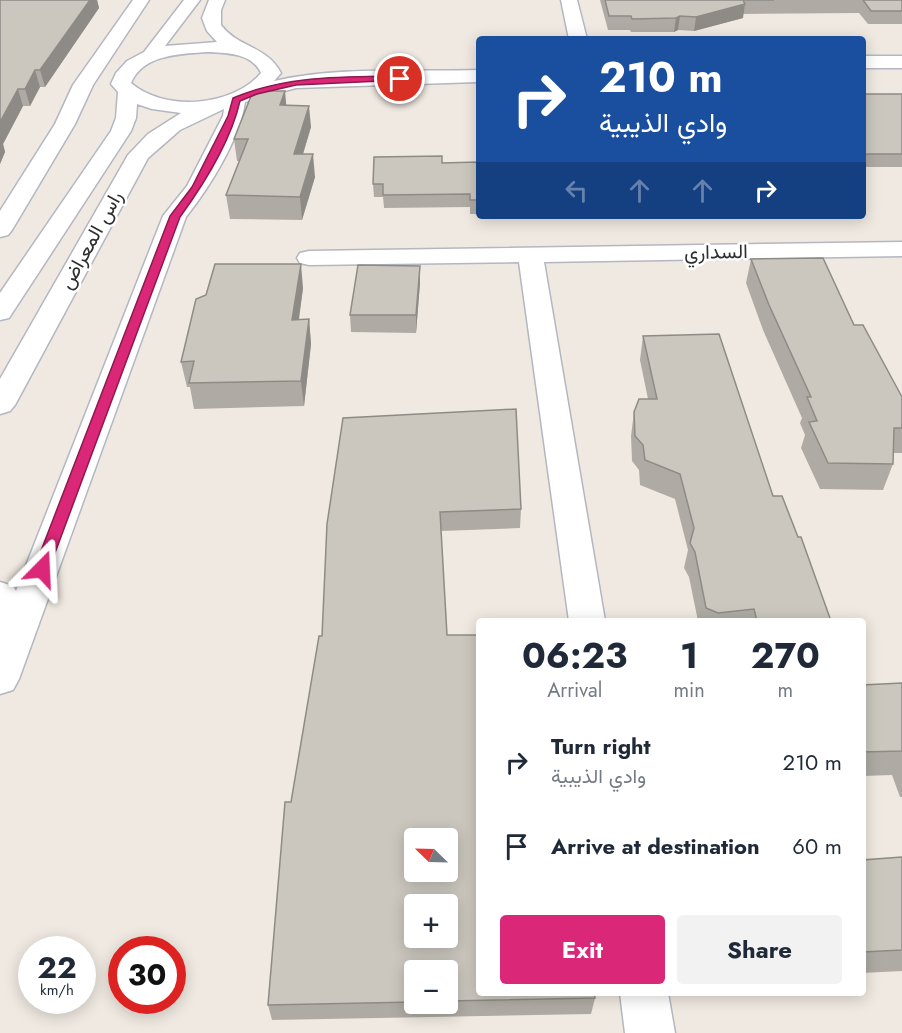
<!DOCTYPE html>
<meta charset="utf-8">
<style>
:root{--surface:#fff;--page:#f2f2f3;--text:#1f2937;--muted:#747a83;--accent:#db2777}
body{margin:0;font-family:Jost,Vazirmatn,sans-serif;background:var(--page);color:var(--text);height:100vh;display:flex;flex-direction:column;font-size:22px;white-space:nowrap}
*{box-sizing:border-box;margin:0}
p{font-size:20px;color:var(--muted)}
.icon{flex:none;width:33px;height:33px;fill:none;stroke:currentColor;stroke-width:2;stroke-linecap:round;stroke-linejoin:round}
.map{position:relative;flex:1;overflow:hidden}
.panel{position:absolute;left:476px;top:618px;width:390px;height:378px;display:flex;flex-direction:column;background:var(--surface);border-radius:6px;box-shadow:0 3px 15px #0003}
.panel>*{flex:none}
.guide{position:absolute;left:476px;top:36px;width:390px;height:183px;border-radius:6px;box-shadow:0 3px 15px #0003;background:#1a4fa0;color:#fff;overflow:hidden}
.needle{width:39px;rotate:293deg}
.fabs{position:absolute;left:404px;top:828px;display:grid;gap:12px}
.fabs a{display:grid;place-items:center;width:54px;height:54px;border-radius:6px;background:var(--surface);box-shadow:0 3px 15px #0003;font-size:30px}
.speed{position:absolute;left:18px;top:936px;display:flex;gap:12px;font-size:30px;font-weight:700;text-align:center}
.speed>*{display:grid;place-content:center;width:78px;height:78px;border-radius:50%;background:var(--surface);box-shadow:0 3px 15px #0003;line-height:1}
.speed small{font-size:15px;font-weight:400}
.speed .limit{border:9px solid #d22;background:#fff;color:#111}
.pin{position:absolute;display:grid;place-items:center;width:51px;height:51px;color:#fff;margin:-26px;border:3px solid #fff;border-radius:50%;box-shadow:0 2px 6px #0007}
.me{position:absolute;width:66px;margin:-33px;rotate:21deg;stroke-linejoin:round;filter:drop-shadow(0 0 4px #0008)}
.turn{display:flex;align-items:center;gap:21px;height:126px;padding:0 24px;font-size:27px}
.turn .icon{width:78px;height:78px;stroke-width:2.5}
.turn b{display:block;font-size:42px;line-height:51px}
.lanes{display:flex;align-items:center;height:57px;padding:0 24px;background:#0003;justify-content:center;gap:30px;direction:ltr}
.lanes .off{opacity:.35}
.eta{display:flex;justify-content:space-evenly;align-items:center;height:102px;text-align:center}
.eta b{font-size:36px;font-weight:700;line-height:42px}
.action{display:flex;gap:12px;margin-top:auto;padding:12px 24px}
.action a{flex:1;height:69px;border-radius:6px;background:var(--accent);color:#fff;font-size:24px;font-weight:700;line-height:69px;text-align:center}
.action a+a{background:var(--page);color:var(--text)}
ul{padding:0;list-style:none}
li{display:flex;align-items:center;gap:18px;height:84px;padding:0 24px}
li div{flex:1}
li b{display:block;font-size:22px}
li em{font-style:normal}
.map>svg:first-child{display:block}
</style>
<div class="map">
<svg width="902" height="1033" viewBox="0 0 902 1033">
<rect width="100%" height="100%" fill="#efe9e1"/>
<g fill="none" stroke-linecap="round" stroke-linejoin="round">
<defs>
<path id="minor" d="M133,0H149L93,85L75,124L12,230L8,235L0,237V211L55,124L73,85Z
M184,0H200L165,46L217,42L207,31L202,18L209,0H225L221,10V25C238,48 266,45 281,73L274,81C337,66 413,72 478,70V82L296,88L245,102C240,139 209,188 186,217L19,679L13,690L0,694V582L13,586L16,591L163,216L187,186L223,116L224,109L180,130L148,158L15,405L10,411L0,414V379L128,155L148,134L181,113L152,109L137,104L136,118L131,131L9,318L0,320V293L111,131L116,118L118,92L111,84L116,73L127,61L144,52ZM208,52C227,53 252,53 261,73C233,107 164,112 131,83C143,54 181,54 208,52Z
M561,0H577L587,39H569Z
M862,56H902V68H862Z
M902,242V256L544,262L605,621H569L519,262L309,265L300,263L297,258L300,253L309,251Z
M620,993H668L675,1033H625Z"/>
</defs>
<use href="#minor" stroke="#b4b7c1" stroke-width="3"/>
<use href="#minor" fill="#fff" fill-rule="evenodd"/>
</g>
<path fill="#afaba4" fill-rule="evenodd" d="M0,0H97L99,8L45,87H40L30,106H23L3,144L5,152L0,164Z
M600,0H902V24H868L859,13L743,14V18L694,31L678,30L674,32H631L630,30H608Z
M862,94H902V167H862Z
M286,105L311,127L303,154L315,177L302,220L230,219L226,195L239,161H237L234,139Z
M478,162V214H470V207L384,208L383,197H374L373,184L442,163Z
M751,259L854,325L902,397V453H893V464L883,490L820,489L801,448L805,435L800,423L802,418L763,330L746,283Z
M420,266V283L416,333L351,332L350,315Z
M303,288L299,320L309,319L311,344L304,406L194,409L190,387H187L181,362Z
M643,336L773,496L831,621H698L689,577L684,568L688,550L675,499L640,485L639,470L632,461L631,436L634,412L648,399L640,360Z
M343,418L521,509L520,528L441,531L447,635L595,998L591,1014L272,1020L268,1005L291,802L322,636ZM414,970H447V1004H414Z
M902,683V797H900L892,775L862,776V685Z
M902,857V971L862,973V860Z"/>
<path fill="#8e8b86" d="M90,0H97L99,8L45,87L40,70Z
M745,4L743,18L694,31L696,17Z
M680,16L678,30L674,32L676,18Z
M35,70L40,87L30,106L25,89Z
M18,89L23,106L3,144L5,152L0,164V122Z
M285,91L287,113L280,105Z
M309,106L311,127L296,177L294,154Z
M313,154L315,177L302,220L300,197Z
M301,264L303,288L295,345L292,320Z
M420,266V283L416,333V315Z
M309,319L311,344L304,406L301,381Z"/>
<path fill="#cbc7bf" stroke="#8e8b86" stroke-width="1.5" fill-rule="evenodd" d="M0,0H90L40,70H35L25,89H18L0,122Z
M605,0H774H743L745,4L696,17L680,16L676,18L632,19L631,16H609Z
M863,0H902V11H871Z
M253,91H285L280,105L309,106L294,154H313L300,197L226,195L248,139H234Z
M862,94H902V154H862Z
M442,156V163L478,162V200H470V194L383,195V184H373L374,157Z
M823,258L854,325H863L902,397V428H894L893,464L828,463L809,422L817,421L807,397H811L769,305L751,259Z
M215,264H301L292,320L309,319L301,381L189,383L194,361L181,362L196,299L206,295Z
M358,265L420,266L416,315H350Z
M719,334L773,496H782L798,537H801L831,621H757L754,609L718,613L706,608L695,552L690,543L694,528L680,474L645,460L643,445L635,436L634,412L639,399H657L643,336Z
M516,409L521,509L440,512L447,635H478V993H594L595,998L447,1001V970H414V1002L268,1005L285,802H291L319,636H322L327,524L343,418ZM414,838H447V872H414ZM414,904H447V938H414Z
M902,683V751L862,752V685Z
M902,857V950L862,952V860Z"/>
<path fill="#db2777" stroke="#8e194d" stroke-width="1.5" d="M400,76L404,79L402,80L296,85L257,94L240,101C231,140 204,184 180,217L49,569L47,573H36L34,569L170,216L192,187L228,116L233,98C287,75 343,77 400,76Z"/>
<g text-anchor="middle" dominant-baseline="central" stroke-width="5" stroke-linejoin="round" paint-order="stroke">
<g font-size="20" fill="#2e2e2e" stroke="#fff">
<text transform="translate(91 240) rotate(-61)">راس المعراض</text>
<text transform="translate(716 252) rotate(-1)">السداري</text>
</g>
</g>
</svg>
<div class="fabs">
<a><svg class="needle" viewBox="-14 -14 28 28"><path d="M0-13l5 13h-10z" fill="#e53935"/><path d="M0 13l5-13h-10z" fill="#747a83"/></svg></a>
<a>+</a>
<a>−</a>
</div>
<div class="speed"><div>22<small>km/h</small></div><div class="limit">30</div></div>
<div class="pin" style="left:400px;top:79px;background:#d93025"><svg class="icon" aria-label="arrive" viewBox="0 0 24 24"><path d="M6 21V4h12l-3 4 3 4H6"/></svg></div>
<svg class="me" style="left:42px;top:569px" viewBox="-20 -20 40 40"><path d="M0-17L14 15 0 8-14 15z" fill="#db2777" stroke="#fff" stroke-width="4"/></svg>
<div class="guide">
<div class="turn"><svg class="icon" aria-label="right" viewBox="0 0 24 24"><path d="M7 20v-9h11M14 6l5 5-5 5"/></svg><div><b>210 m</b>وادي الذيبية</div></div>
<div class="lanes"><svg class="icon off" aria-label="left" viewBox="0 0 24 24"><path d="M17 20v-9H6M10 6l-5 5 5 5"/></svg><svg class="icon off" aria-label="ahead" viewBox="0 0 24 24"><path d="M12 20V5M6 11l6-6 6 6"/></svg><svg class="icon off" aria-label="ahead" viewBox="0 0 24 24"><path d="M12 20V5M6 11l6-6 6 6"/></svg><svg class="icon" aria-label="right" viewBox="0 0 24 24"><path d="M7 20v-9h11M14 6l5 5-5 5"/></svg></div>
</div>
<section class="panel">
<div class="eta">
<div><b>06:23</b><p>Arrival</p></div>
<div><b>1</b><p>min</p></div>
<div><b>270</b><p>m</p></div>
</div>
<ul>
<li><svg class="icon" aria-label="right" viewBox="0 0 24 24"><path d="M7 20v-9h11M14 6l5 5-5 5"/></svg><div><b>Turn right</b><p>وادي الذيبية</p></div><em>210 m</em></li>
<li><svg class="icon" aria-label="arrive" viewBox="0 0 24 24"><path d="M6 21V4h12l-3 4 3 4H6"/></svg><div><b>Arrive at destination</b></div><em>60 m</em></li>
</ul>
<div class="action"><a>Exit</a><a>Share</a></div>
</section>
</div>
